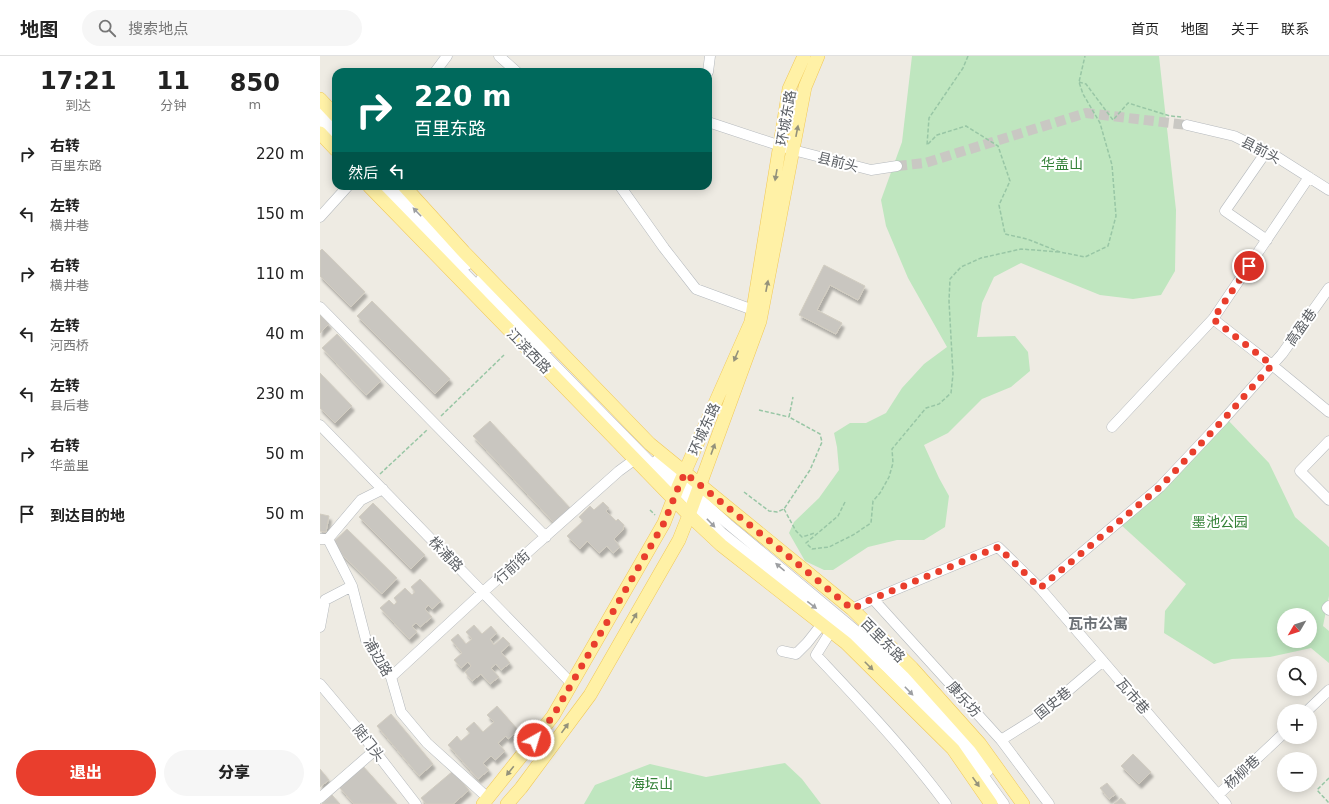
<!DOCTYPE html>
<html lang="zh">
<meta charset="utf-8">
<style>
:root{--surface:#fff;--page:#f6f6f6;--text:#222;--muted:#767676;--line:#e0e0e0;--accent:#e93e2d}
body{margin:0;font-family:"DejaVu Sans","Noto Sans SC",sans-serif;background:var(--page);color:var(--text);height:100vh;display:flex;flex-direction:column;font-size:15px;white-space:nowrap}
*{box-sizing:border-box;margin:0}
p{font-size:13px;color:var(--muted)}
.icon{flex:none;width:22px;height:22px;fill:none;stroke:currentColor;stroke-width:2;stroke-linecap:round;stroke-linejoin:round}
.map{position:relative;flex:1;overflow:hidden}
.drawer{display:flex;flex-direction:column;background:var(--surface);width:320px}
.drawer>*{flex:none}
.guide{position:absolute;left:12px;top:12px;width:380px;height:122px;border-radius:12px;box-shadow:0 2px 10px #0003;background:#00695c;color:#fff;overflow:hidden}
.needle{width:26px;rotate:231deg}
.fabs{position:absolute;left:957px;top:552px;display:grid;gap:8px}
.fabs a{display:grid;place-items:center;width:40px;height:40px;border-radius:50%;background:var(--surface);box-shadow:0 2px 10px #0003;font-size:20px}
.pin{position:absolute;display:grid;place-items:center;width:34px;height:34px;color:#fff;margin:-17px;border:2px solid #fff;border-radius:50%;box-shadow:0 1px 4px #0007}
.me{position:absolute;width:44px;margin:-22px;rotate:39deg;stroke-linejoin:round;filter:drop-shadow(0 0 3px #0008)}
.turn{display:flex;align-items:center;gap:14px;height:84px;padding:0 16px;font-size:18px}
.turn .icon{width:52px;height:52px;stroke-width:2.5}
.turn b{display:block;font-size:28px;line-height:34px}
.then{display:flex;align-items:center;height:38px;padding:0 16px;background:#0003;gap:8px;font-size:15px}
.eta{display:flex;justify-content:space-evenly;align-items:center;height:68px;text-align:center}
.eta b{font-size:24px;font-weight:800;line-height:28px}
.primary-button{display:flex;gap:8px;margin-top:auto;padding:8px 16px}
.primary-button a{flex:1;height:46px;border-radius:24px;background:var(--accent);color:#fff;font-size:16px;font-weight:800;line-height:46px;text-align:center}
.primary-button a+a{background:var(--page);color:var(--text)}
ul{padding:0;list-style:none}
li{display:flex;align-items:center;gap:12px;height:60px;padding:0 16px}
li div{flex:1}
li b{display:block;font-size:15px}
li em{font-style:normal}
header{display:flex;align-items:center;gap:24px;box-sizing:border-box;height:56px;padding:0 20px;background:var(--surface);border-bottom:1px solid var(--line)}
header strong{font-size:19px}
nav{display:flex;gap:22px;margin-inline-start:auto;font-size:14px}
.search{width:280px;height:36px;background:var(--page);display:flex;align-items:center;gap:10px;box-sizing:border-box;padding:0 14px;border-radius:22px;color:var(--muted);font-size:15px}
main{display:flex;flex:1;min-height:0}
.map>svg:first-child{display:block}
</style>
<header>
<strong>地图</strong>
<div class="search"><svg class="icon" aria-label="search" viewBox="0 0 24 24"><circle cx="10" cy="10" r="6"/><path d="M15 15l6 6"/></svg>搜索地点</div>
<nav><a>首页</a><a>地图</a><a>关于</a><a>联系</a></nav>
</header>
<main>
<section class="drawer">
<div class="eta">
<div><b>17:21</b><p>到达</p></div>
<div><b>11</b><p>分钟</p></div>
<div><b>850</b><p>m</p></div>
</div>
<ul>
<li><svg class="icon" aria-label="right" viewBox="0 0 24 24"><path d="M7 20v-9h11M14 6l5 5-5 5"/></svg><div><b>右转</b><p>百里东路</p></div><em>220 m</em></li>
<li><svg class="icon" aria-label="left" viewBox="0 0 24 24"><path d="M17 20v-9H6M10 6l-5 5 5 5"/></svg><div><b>左转</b><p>横井巷</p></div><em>150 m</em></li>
<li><svg class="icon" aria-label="right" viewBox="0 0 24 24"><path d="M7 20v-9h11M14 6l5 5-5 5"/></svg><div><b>右转</b><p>横井巷</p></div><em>110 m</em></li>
<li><svg class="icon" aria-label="left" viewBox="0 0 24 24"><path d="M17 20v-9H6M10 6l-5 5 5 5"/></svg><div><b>左转</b><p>河西桥</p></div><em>40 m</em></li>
<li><svg class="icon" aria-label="left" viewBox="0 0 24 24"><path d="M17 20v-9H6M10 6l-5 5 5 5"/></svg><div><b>左转</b><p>县后巷</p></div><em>230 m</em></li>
<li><svg class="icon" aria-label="right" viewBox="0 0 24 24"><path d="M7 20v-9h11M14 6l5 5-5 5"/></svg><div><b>右转</b><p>华盖里</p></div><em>50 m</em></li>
<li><svg class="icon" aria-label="arrive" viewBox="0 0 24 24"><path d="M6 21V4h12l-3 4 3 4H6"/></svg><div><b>到达目的地</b></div><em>50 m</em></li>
</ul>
<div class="primary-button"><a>退出</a><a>分享</a></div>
</section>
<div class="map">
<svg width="1009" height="748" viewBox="0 0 1009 748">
<defs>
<filter id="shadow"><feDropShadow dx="2.5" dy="4.5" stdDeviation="1" flood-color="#0004"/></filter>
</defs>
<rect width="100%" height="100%" fill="#eeebe3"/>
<path fill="#bfe6bf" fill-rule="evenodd" d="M592,0H839L856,154L855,215L841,239L813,243L780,239L701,207L674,221L662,247L657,281L695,280L708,296L710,315L691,331L662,343L628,377L604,389L619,422L629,440L625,471L604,484H577L548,491L513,514H504L485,505L469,477L474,466L499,442L519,414L517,391L514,377L530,367H546L566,357L582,332L604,308L627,291L588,222L566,170L561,144L582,86Z
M906,362L949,407L975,461L1009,491V540L1003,570L1009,575V607L991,592L950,601L912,603L894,608L844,577L845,555L866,528L800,468ZM964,559H990V585H964Z
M465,707L482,723L501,748H264L275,729L330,708L386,721Z"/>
<path fill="#c9c6c0" stroke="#d2cdc1" filter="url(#shadow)" d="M2,193L45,236L31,251L0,220V195Z
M504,209L545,230L538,244L510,229L497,254L522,267L516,278L479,259Z
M52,245L130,323L115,338L37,260Z
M0,259L9,268L0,277Z
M17,278L61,325L46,339L2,292Z
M0,317L32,350L15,367L0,352Z
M170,365L251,453L235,468L153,380Z
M283,446L289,452L286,455L296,465L298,463L304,469L303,474L294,483L300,491L293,497L287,490L279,497L267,485L260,493L247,480L263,465L259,461L270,450L274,454Z
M53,447L105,499L91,513L39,461Z
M0,458L9,460L6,476L0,475Z
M27,473L77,522L62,538L11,488Z
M100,523L121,545L112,553L108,549L105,553L112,561L100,571L96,567L92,570L97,576L89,583L60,552L69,544L74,549L77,546L74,542L85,532L92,539L95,536L91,531Z
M154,569L162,578L171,570L177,577L170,583L174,589L183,581L190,588L181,596L190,607L181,614L176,608L171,612L179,621L170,628L161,618L152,625L145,616L151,610L148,606L141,612L134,604L142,597L131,584L138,578L146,588L152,583L146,576Z
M177,650L198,674L188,683L186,680L178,687L185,695L175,704L171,700L163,707L169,714L158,723L128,689L137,680L141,685L150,677L146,673L154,666L163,676L174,666L167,659Z
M71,658L113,708L99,720L57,670Z
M813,698L831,716L819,728L801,710Z
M42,709L77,748H34L19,731Z
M0,713L9,724L0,731Z
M133,715L149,734L133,748H106L101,742Z
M787,727L796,738L789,743L780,732Z
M12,739L20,748H2Z
M801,742L806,748H794Z"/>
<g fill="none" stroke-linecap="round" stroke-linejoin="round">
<path stroke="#c9c8c3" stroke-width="10" stroke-dasharray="10 5" stroke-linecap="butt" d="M577,110L605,107L766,57L867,69"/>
<defs>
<path id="minor" d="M179,0L197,16
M115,16L127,0
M388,16L390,0
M0,55L16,72
M388,66L473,94L551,114L577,110
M0,67L16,85
M867,69L914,80L957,101L1009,134
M946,96L905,155L947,184
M59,130L336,412L358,431L402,477L519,570L567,612L640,687L684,748
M71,130L147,209
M300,130L344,192L376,233L433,254
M0,161L28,130
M161,223L228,292
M0,251L226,481
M893,263L952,309L1009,356
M0,369L252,628
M792,371L893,263L989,121
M1009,385L980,415L1009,444
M337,404L408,468L570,603L649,687L668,715
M0,483H8L32,530
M8,483L41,444L63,433
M720,532L840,431L904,363L962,298L1009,232
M553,543L681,684L729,748
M1009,550L1007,552L1009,554
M532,553L553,543L678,491L720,532L906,748
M0,571L5,544L32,530L46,584L71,621L81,656L107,687L168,742
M511,575L496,599C541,647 587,695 626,748
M462,595L476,598L487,587L502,568
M71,621L163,536L299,415L314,404
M0,628L37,672L96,748
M987,655L1009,634
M681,684L716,662L783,605
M898,739L964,677
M0,742L54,695"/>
<path id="major" d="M0,43L16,60
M0,77L16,94
M49,130L369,459L401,489L526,587L633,693L671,748
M84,130L144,196L330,388L532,553L592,612L660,688L703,748
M163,748L233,660L344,467L358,431L431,266L469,33L484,0
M187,748L201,732L270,639L359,484L369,459L440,265L485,31L498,0"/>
</defs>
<use href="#minor" stroke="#b5b9bd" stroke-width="11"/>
<use href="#major" stroke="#f1c858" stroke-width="14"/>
<path stroke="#98c6a5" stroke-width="1.5" stroke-dasharray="4 2" stroke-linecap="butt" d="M648,0L643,12L609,62L607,89L617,79L646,70L678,90L690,125L679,149L685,178L707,183L740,196L765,201L788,190L796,160L792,109L780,67L763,38L759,26L765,0
M759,26L766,28L793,64L808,47L850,60L862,61
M439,354L469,361
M121,360L184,299
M60,418L107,374
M424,436L449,455L457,456L464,453L490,414L502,386L500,378L469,361L473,341
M525,446L518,460L486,487L492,493L509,491L533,479L551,467L553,445L560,437L569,421L573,407L572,393L606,352L619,348L631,337L633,318L629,245L630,223L641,211L661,202L701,193L739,196
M464,453L476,475L482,481L495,477
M330,454L335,459
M1009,722L997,734L1009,747"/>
<use href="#minor" stroke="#fff" stroke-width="10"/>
<use href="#major" stroke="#fff1a6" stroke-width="13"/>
</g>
<defs><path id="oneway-solid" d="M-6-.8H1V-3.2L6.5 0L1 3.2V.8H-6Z"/></defs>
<g fill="#94927b">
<use href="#oneway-solid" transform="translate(477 75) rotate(-79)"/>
<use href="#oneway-solid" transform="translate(456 119) rotate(100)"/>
<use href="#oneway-solid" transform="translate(447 230) rotate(-79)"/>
<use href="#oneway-solid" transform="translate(416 300) rotate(113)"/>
<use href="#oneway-solid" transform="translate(393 393) rotate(-70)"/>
<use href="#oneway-solid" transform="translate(314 562) rotate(-60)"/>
<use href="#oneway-solid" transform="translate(549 610) rotate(45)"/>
<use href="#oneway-solid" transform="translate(245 672) rotate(-54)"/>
<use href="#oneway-solid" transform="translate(190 715) rotate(129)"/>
<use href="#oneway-solid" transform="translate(656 726) rotate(55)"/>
</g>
<g fill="#9d9fa2">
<use href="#oneway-solid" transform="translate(97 156) rotate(-134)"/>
<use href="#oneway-solid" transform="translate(391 467) rotate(46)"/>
<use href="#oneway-solid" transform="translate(460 511) rotate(-140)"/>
<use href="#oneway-solid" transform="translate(492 549) rotate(38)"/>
<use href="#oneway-solid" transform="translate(589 635) rotate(46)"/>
</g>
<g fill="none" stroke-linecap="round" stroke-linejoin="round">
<path stroke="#e93e2d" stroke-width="7" stroke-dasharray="0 12.6" d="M214,684L233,660L344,467L358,432L365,417L467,499L532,553L552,543L678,491L720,532L840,431L904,363L952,309L893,263L929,210"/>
</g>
<g text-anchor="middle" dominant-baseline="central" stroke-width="4" stroke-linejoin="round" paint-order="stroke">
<g font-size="14" fill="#5b5f64" stroke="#fff">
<text transform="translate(466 62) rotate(-80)">环城东路</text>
<text transform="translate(941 94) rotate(27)">县前头</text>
<text transform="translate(518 106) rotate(14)">县前头</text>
<text transform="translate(981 271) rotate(-55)">高盈巷</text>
<text transform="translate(209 295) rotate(46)">江滨西路</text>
<text transform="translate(384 373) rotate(-66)">环城东路</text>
<text transform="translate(126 498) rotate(46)">株浦路</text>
<text transform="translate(192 511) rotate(-42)">行前街</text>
<text transform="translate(563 584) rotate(45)">百里东路</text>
<text transform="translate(58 601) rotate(60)">浦边路</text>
<text transform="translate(813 640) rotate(49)">瓦市巷</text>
<text transform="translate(644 643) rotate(48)">康乐坊</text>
<text transform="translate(733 647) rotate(-39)">国史巷</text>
<text transform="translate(49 687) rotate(52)">陡门头</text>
<text transform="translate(922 716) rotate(-43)">杨柳巷</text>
</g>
<g font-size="14" fill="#348238" stroke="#fff">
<text x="742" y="108">华盖山</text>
<text x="900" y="466">墨池公园</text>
<text x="332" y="728">海坛山</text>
</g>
<g font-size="15" font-weight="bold" fill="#6c7176" stroke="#fff">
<text x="778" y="568">瓦市公寓</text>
</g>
</g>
</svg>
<div class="fabs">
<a><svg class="needle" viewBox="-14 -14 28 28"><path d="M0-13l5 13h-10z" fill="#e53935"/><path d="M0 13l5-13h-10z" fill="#767676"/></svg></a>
<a><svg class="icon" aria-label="search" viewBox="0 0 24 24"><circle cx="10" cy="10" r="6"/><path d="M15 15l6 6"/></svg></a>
<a>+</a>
<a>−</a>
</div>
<div class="pin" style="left:929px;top:210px;background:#d93025"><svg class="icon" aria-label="arrive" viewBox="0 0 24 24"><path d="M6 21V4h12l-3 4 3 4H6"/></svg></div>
<svg class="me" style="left:214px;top:684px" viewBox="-20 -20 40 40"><circle r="17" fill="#e93e2d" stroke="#fff" stroke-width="3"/><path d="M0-11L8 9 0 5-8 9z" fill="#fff"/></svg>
<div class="guide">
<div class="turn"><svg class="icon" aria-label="right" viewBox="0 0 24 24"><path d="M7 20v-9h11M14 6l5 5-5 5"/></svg><div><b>220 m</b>百里东路</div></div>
<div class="then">然后<svg class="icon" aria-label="left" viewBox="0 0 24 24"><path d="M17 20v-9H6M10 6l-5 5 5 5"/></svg></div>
</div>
</div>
</main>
